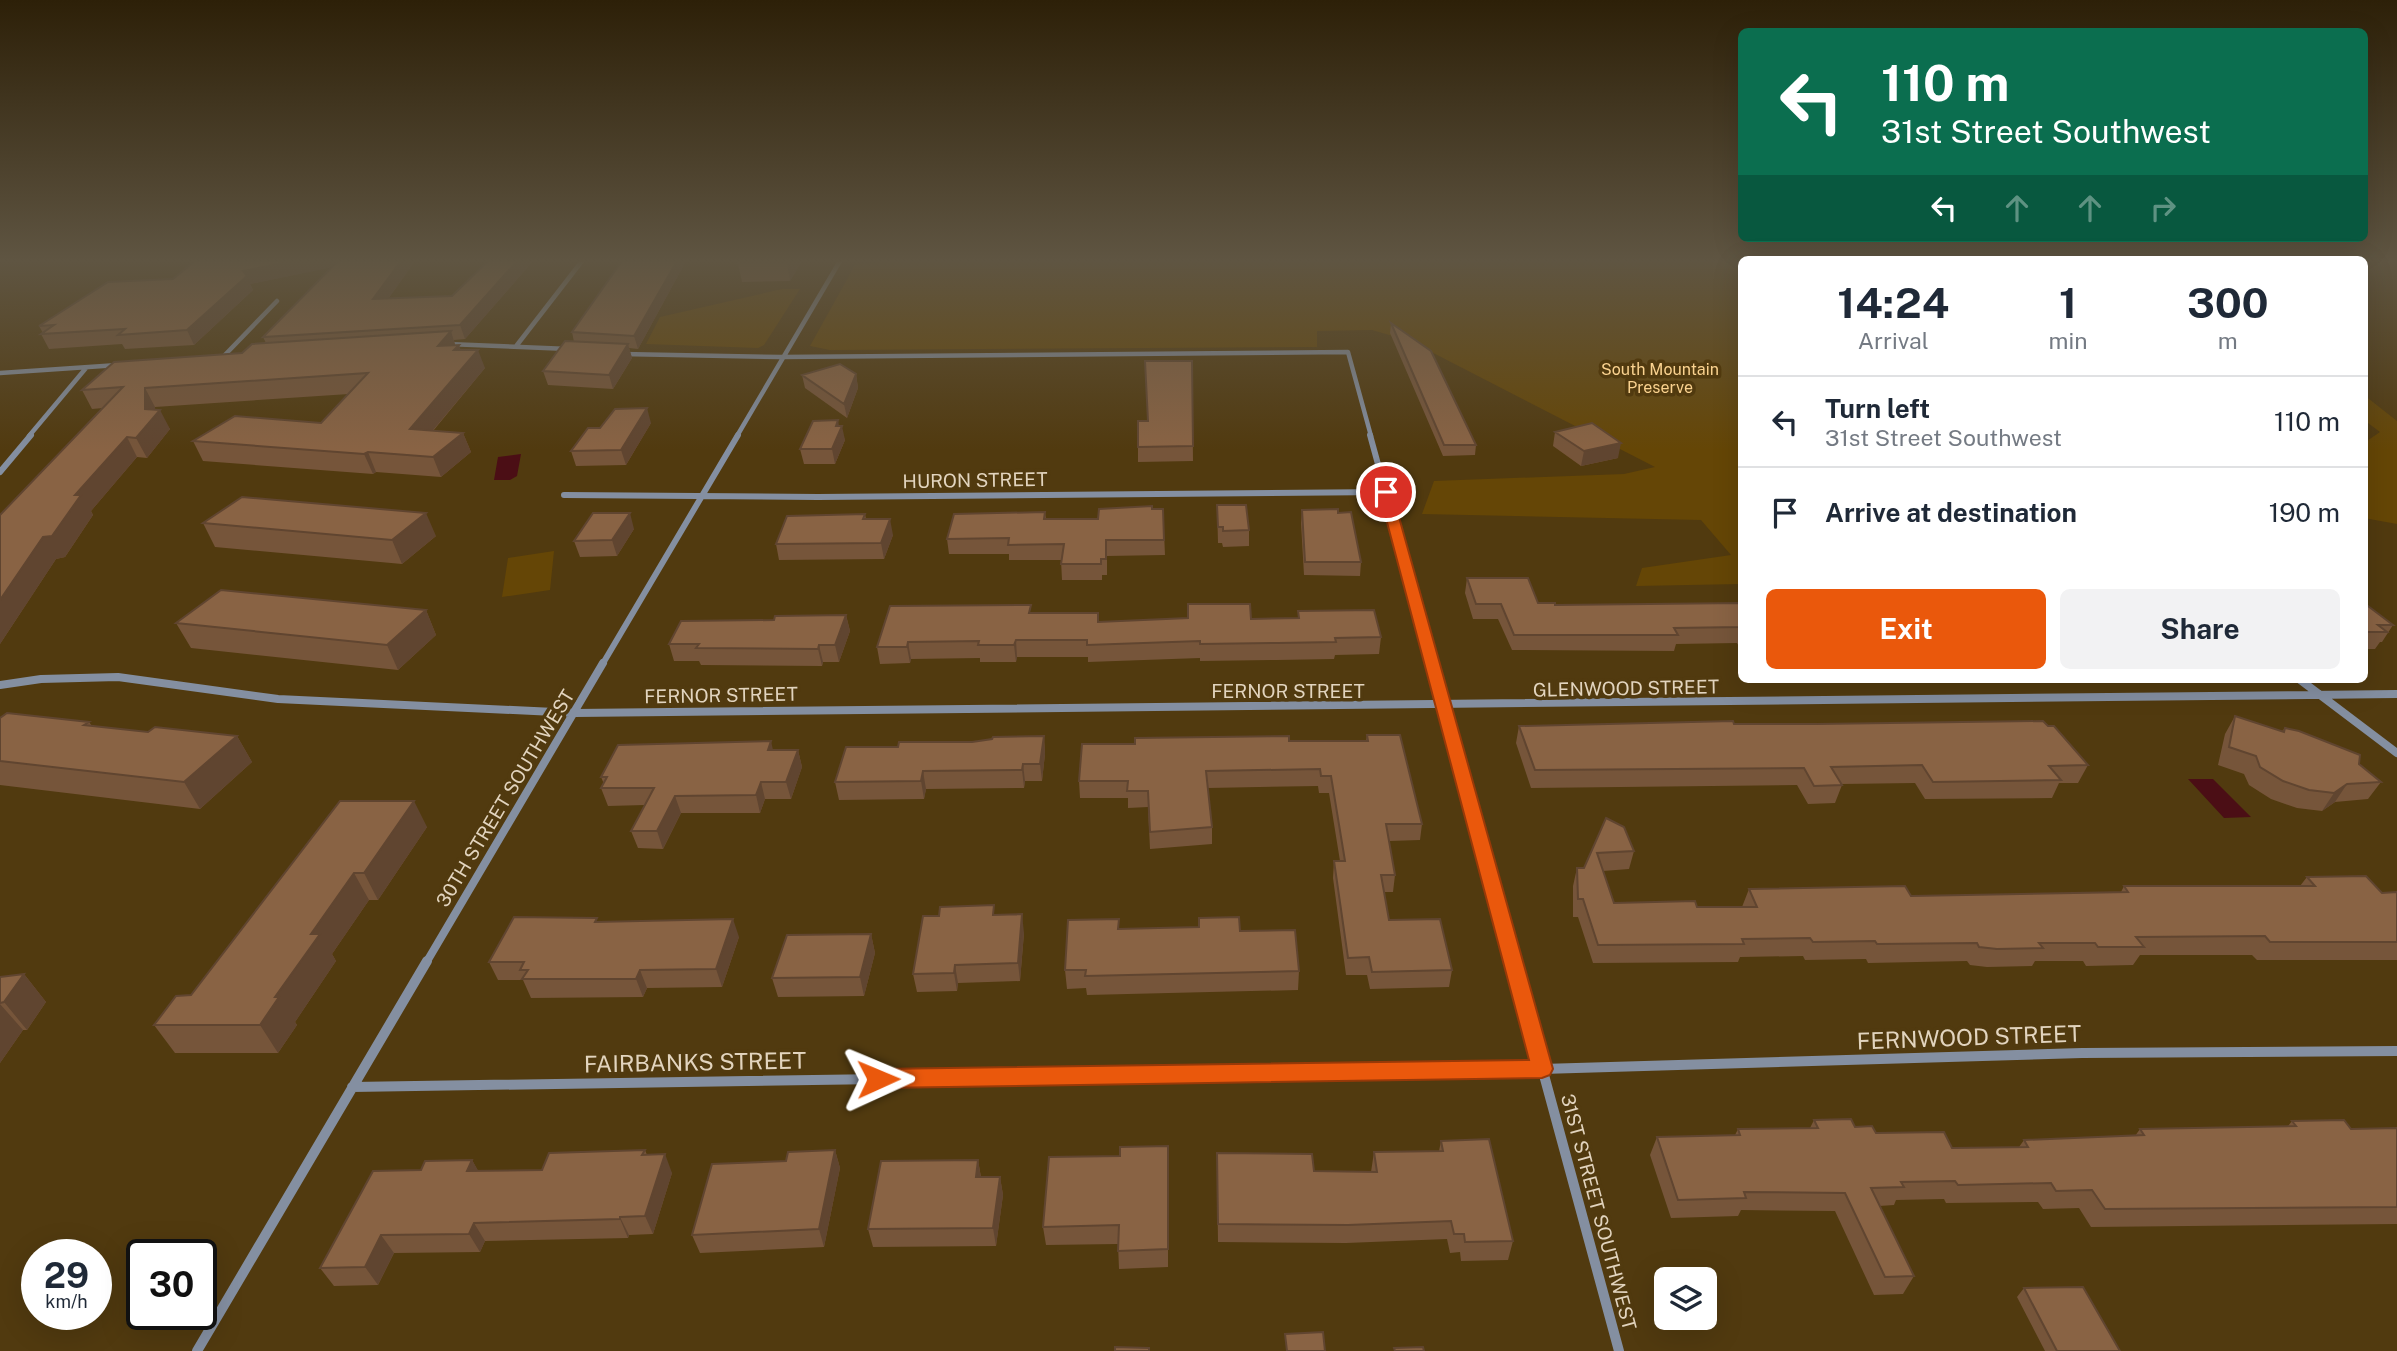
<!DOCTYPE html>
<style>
:root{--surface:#fff;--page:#f2f2f3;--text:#1f2937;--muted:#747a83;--line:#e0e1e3;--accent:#ea580c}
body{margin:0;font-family:"Public Sans",sans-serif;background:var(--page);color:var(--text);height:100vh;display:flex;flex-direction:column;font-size:26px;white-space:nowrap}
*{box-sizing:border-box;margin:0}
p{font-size:23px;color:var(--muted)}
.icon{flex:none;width:38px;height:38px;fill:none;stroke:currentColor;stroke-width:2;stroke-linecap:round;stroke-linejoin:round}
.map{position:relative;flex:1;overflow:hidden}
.sheet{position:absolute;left:1738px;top:256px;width:630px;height:427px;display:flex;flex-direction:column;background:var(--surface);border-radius:10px;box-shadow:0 7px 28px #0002}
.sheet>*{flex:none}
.banner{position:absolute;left:1738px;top:28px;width:630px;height:214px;border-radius:10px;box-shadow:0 7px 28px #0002;background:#0b6e4f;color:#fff;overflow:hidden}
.tools{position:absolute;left:1654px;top:1267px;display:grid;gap:14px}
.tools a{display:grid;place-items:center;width:63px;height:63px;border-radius:10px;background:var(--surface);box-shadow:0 7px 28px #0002;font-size:35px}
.speed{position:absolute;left:21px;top:1239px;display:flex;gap:14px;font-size:35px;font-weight:700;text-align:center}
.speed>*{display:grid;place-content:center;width:91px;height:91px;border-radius:50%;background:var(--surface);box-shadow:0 7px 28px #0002;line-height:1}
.speed small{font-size:18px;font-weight:400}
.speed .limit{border:4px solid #111;border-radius:10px;background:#fff;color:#111}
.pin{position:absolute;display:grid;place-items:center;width:60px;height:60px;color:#fff;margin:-30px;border:4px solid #fff;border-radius:50%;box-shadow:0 2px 7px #0007}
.me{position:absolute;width:77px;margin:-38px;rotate:89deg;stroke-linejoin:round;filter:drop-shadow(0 0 5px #0008)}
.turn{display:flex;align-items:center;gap:24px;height:147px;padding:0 28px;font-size:32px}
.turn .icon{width:91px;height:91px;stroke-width:2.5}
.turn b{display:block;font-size:49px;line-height:60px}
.lanes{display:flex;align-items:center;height:66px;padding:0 28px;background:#0003;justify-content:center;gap:35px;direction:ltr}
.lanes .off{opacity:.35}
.eta{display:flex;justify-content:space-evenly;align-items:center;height:119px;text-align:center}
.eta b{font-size:42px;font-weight:700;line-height:49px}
.primary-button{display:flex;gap:14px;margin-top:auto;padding:14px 28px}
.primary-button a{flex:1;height:80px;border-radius:10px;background:var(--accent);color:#fff;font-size:28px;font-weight:700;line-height:80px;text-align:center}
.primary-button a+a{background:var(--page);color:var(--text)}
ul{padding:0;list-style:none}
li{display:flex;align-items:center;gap:21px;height:91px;padding:0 28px;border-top:2px solid var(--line)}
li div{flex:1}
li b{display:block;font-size:26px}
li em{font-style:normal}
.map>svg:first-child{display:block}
</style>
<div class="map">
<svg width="2397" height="1351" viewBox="0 0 2397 1351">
<rect width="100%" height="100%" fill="#513a0f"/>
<path fill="#654606" d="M887,261H1741V584L1636,586L1642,568L1731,555L1701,520L1422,514L1434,481L1624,474L1655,467L1410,341L1372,330L1317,331V347L830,350L810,346L855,265Z
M782,289H800L764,345L758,348L646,344L660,317Z
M2364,395L2397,421V524L2364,518V443L2380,432L2364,420Z
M554,551L550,590L502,597L508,558Z"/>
<path fill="#4b0e15" d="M521,454L517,476L510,480H494L498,457Z
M2188,779H2213L2251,817L2224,818Z"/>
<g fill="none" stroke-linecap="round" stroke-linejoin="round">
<path stroke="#848fa1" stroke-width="4.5" d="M448,344L569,349
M517,345L582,261
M622,354L781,357L1348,352L1371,436
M221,359L277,301
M0,373L118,365
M29,436L86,368
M737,436L840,261"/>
<path stroke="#848fa1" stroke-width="6" d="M1370,435L1433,665
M0,472L31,435
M564,495L818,497L1386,492
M602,665L738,435"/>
<path stroke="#848fa1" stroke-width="8" d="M1432,663L1514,963
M2299,679L2397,753
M0,685L41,679L118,677L278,699L575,713L2397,694
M426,963L603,663"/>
<path stroke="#848fa1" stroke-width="10" d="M1513,961L1619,1351
M352,1087L1542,1069L2082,1053L2397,1051
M197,1351L427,961"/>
</g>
<path fill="#76553a" d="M195,261H415L388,299L452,296L488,261H533L465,339L454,340L455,345L461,350L485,368L433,431L463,433L471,452L441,477L376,472L373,474L203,461L193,441L321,423L349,394L155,407V410L170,429L147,458L137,457L91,511L93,515L65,557L56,559L0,644V515L103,408L92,409L82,390L242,353L266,343L263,337L331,267L250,284L253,290L194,345L125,349L122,344L49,349L41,334L43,333L39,326L173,279Z
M622,261H686L638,349L629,348L632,358L613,389L548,385L543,371L574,342L572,332Z
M802,261L790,281L742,282L738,263Z
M1391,323L1476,445L1475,455L1443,456L1390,333Z
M1192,361L1193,461L1138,462V447Z
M856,374L858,388L847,418L805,388L802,375Z
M651,423L626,465L576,466L571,451L600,428Z
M839,426L845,440L835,464H804L800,449Z
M1555,432L1618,458L1581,466L1553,446Z
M1217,505L1249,530V546L1223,547L1222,543H1218Z
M1152,509H1163L1165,555L1107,556V575H1102V580H1062L1061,560H1009V554H949L947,539L1045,512L1046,519H1098Z
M1302,510L1338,513L1361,562L1360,576L1304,575L1301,523Z
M865,514L866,519L893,535L884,559L779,560L776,544Z
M203,523L436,536L402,564L215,547Z
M634,529L617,556L580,557L574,541Z
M1467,578L1538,603L1555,605L1741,603V650L1737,643L1676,644L1674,651L1512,650L1498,619H1473L1465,593Z
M2364,603L2393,625L2382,642H2380L2375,649H2364Z
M426,610L436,635L398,670L191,648L176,623Z
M1298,611L1381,637L1379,654L1335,655L1334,659L1277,660L1200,661V658L1088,662V657H1017L1016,662H980V658L911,659L910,663L880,664L877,647L1031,613H1098L1099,622L1298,618Z
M846,615L850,631L839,662H823L822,666L701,665L699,661H674L669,644L774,620Z
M2235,716L2282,731L2285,728L2359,764L2381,782L2368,799L2335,802L2322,811L2297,808L2271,799L2249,785L2244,774L2218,765L2225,734Z
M0,718L89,722L92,726L148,732L237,736L252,762L200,809L0,785Z
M1734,724L2048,726L2088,765L2078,783H2059L2052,798L1925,799L1915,783L1841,784L1842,785L1835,803L1808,804L1797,785L1531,788L1516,743L1519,726Z
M1367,735L1422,824L1420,840L1389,841L1395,875L1393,892H1384L1389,920L1452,970L1449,987L1370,989L1367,975H1346L1333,878L1334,861H1340L1329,793H1319L1318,786L1208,788L1212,827V844L1150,849L1148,807L1128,808V798H1080L1079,781L1289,741H1366Z
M1044,736L1045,754L1042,781H1025L1024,788L926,789L924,799L839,800L835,782L898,747Z
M773,750H798L802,767L791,799H765L760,813H681L663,849L638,848L631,831L645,805L608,806L601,788L604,784L601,777Z
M340,801L427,827L378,900H369L332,954L336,961L295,1022L297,1025L278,1053H175L154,1025L191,995Z
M1606,818L1634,851L1629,869L1603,871L1614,903L1697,907H1742L1749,889L1911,896L2121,892L2124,886H2300L2307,877L2382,893L2397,892V960H2257L2252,955H2140L2133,965L2086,966L2083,961H2035L2032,966L1987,967L1970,965L1967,961L1868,963L1866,959L1805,960L1803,956L1740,957L1738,962L1593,963L1578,917H1573V886L1577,868H1584Z
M996,915L1024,933L1020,981L958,983L957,991L917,992L913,974Z
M599,922L739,937L722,987L647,988L643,997L531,998L523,980H498L489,962Z
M1119,929L1240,931L1299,971L1298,990L1087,995L1086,988L1067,989L1065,970Z
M871,934L875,953L864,996L778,997L772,978Z
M24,974L46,1002L27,1030H23L0,1063V977Z
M1814,1120L1855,1127L1876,1133L1952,1148L2019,1147L2024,1140L2135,1136L2140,1129L2288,1126L2292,1121L2351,1129L2397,1128V1224L2091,1227L2079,1208L2043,1209L2038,1202L1946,1203L1944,1199L1896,1200L1894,1205L1879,1206L1914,1276L1903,1294L1874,1295L1835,1211L1741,1210L1738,1216L1671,1218L1650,1155L1657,1137L1735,1135L1738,1129L1810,1128Z
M1441,1141L1513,1241L1508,1260L1461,1261L1460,1252L1450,1253L1447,1239L1346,1243L1218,1242L1217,1172H1371L1374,1152L1439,1151Z
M1168,1146V1267L1119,1269L1118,1244L1046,1245L1043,1227L1120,1156Z
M645,1150L647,1155L672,1173L653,1234L629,1235L628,1238L485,1241L480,1252L394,1253L378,1285L334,1286L320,1268L421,1170L472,1160L478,1171L542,1170Z
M835,1150L840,1168L824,1247L700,1253L692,1235L786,1161Z
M978,1160L981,1177H1000L1003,1195L996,1246L873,1247L868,1229Z
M2024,1288L2120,1351H2045L2017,1297Z"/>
<path fill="#604530" d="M293,261H353V263L250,284L253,290L194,345L187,330L243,271Z
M401,261H415L378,313L373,299Z
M517,261H533L465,339L460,325Z
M677,261H686L638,349L634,336Z
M788,261H802L790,281L787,263Z
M451,331L456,348L459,345L465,363L438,346Z
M628,344L632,358L613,389L609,375Z
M478,350L485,368L418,448L410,429Z
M856,374L858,388L847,418L844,404Z
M145,388L155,407V416L160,410L170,429L147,458L136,438L145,409Z
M647,408L651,423L626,465L621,450Z
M838,420L840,432L842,426L845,440L835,464L832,449L836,426Z
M463,433L471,452L441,477L433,457Z
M127,437L137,457L91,511L93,515L65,557L56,559L0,644V600L43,537L75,495Z
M1621,443L1618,458L1581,466L1584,451Z
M368,452L376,472L373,474L364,454Z
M426,513L436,536L402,564L392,540Z
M630,513L634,529L617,556L612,540Z
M890,519L893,535L884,559L881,543Z
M426,610L436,635L398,670L387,645Z
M846,615L850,631L839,662L835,645Z
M1016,640L1017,657L1016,662L1014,645Z
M908,642L911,659L910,663L907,647Z
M819,645L823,662L822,666L818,649Z
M237,736L252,762L200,809L184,782Z
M1044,736L1045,754L1042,781L1040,764Z
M771,741L775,759L768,750Z
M798,750L802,767L791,799L786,782Z
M1023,764L1025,781L1024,788L1022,770Z
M923,771L926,789L924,799L921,781Z
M761,782L765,799L760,813L756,795Z
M2347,784L2335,802L2322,811L2334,793Z
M675,796L681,813L663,849L657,831Z
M414,801L427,827L378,900L364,873Z
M354,873L369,900L332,954L336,961L295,1022L297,1025L278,1053L260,1025L311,934Z
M1022,914L1024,933L1020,981L1018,963Z
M733,919L739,937L722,987L716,969Z
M871,934L875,953L864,996L860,977Z
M955,965L958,983L957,991L954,973Z
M640,970L647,988L643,997L636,979Z
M24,974L46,1002L27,1030L4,1002Z
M0,1004L23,1030L0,1063Z
M835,1150L840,1168L824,1247L819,1229Z
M665,1154L672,1173L653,1234L645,1216Z
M472,1160L483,1179L467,1171Z
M978,1160L981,1178L976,1177Z
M1000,1177L1003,1195L996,1246L993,1228Z
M620,1217L629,1235L628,1238L620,1219Z
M474,1223L485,1241L480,1252L469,1234Z
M381,1235L394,1253L378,1285L365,1267Z"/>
<path fill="#896344" stroke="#604530" stroke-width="2" d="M195,261H293L243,271L247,276L187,330L118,335L125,329L41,334L54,325L39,326L108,282L173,279Z
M338,261H401L373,299L452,296L488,261H517L460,325L263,337Z
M622,261H677L634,336L572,332Z
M739,261H788L787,263H738Z
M1391,323L1431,351L1476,445H1444Z
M451,331L438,346L459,345L454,350H478L410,429L463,433L433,457L368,452L364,454L193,441L235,416L321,423L368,373L145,388V409L160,410L136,438L127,437L75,495H81L52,536L43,537L0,600V515L123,387L82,390L114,362L242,353L252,344Z
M565,341L628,344L609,375L543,371Z
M1145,361H1192L1193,446L1138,447V421H1148Z
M840,364L856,374L844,404L802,375Z
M647,408L621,450L571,451L588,428H600L615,409Z
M838,420L836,426H842L832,449H800L813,421Z
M1592,423L1621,443L1584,451L1555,432Z
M242,497L426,513L392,540L203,523Z
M1217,505H1246L1249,530L1223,531V527H1218Z
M1152,506V509H1163L1164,540H1106V559H1101V564H1061L1064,544L1008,545L1009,538L947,539L954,514L1045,512L1044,519H1098L1099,509Z
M1338,509V513L1351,512L1361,562H1305L1302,510Z
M593,513H630L612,540L574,541Z
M865,514L863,519H890L881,543L776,544L787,516Z
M1467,578H1528L1538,603H1555V605L1741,603V627L1674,628L1678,635H1514L1501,604H1476Z
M221,590L426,610L387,645L176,623Z
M2364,603L2393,625H2378L2387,632H2364Z
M1188,604H1250L1251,619L1299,618L1298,611L1374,610L1381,637L1335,638L1336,642L1278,643L1200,644V641L1087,645V640H1016L1014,645H978L979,641L908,642L907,647H877L890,606L1031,605L1029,613H1098V622L1188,618Z
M846,615L835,645H819L818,649L696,648L699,644H669L681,621L774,620L775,616Z
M7,713L89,722L84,725L148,732L155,727L237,736L184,782L0,761V718Z
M2235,716L2284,732L2285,728L2299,731L2360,755L2359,764L2381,782L2347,784L2334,793L2309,790L2283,781L2260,767L2256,756L2229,747Z
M1733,721L1734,724H1817L2043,721L2048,726H2054L2088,765L2049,766L2061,780L1933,782L1922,765L1831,767L1842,785L1814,786L1804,768L1535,770L1519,726Z
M1367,735H1400L1422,824H1386L1395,875H1381L1389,920L1440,919L1452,970L1372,972L1369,957L1348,958L1334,861H1345L1331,776H1321L1320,769L1206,771L1212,827L1150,832L1148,791H1127L1128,781H1079L1082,744H1135V738L1289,736V741H1368Z
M1044,736L1040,764H1023L1022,770L923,771L921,781L835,782L846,747H898L899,742H972L992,739L993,737Z
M771,741L768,750H798L786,782H761L756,795L675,796L657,831H631L654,788H601L607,777H601L618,745Z
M340,801H414L364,873H354L311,934H320L275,997H279L260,1025H154L176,996L191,995Z
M1606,818L1624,827L1634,851L1597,853L1614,903L1695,901L1697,907H1757L1749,889L1905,886L1911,896L2128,892L2124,886H2315L2307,877L2366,876L2382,893L2397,892V942H2270L2265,936L2136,937L2144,947H2098L2095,943H2039L2043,948L1997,949L1979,947L1977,943L1877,944L1875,941L1813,942L1810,938L1742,939L1744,944L1598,945L1583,899H1578L1577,868H1584Z
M994,905L993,915L1022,914L1018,963L955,965L954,973L913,974L923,916H939L940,907Z
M514,917L597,918L595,922L733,919L716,969L640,970L636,979H522L528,970H520L524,962H489Z
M1239,917L1240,931L1295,930L1299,971L1085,976L1086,970H1065L1068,920L1119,919L1118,929L1199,927V918Z
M871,934L860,977L772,978L787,935Z
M24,974L4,1002L0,1003V977Z
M1851,1119L1855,1127L1872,1126L1876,1133L1944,1132L1952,1148L2028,1147L2024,1140L2144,1135L2140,1129L2296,1126L2292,1121L2344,1120L2351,1129L2397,1128V1207L2105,1209L2092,1190L2056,1191L2051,1183L1958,1185L1955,1181L1901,1182L1904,1187L1871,1188L1914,1276L1885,1277L1845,1193L1744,1192L1746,1198L1678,1200L1657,1137L1740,1135L1738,1129L1818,1128L1814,1120Z
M1489,1139L1513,1241L1465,1242L1464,1234H1454L1451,1221L1348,1225L1218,1224L1217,1153L1312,1154L1314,1171L1377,1172L1374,1152L1443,1151L1441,1141Z
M1168,1146V1249L1118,1251L1119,1225L1043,1227L1049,1157L1120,1156V1147Z
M645,1150L642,1155L665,1154L645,1216L620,1217V1219L474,1223L469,1234L381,1235L365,1267L320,1268L373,1171L421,1170L425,1161L472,1160L467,1171L542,1170L549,1153Z
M835,1150L819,1229L692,1235L712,1164L786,1161L788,1152Z
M978,1160L976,1177H1000L993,1228L868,1229L881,1161Z
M2083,1287L2120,1351H2057L2024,1288Z
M1323,1332L1325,1351H1287L1285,1334Z
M1115,1347L1149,1348V1351H1115Z
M1423,1347L1424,1351H1395L1394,1348Z"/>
<linearGradient id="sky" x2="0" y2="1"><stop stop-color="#2d2008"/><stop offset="0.58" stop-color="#5f5542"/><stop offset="1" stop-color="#5f5542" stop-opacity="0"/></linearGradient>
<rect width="2397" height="450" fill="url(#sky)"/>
<path fill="#ea580c" stroke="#983908" stroke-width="2" d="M1386,488L1392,492L1553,1069L1550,1075L1542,1078L878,1088L870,1086L867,1079L870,1072L878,1069L1529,1060L1379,492Z"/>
<g text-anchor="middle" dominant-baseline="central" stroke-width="7" stroke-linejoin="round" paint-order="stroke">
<g font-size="16" fill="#fad28f" stroke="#513a0f">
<text x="1660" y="369">South Mountain<tspan x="1660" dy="18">Preserve</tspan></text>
</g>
<g font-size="19" fill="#e2d4be" stroke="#513a0f">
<text transform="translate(975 480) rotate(-1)">HURON STREET</text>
<text transform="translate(1626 688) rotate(-1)">GLENWOOD STREET</text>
<text x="1288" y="691">FERNOR STREET</text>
<text transform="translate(721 695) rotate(-1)">FERNOR STREET</text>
<text transform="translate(505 798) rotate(-59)">30TH STREET SOUTHWEST</text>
<text transform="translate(1599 1212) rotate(75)">31ST STREET SOUTHWEST</text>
</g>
<g font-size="23" fill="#e2d4be" stroke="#513a0f">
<text transform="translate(1969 1037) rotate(-2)">FERNWOOD STREET</text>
<text transform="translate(695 1062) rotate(-1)">FAIRBANKS STREET</text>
</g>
</g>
</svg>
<div class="tools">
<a><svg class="icon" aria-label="layers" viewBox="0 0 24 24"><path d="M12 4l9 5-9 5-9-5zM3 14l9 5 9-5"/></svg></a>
</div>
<div class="speed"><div>29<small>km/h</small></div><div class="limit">30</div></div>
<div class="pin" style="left:1386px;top:492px;background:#d93025"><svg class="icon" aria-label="arrive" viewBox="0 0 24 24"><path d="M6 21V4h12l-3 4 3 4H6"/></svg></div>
<svg class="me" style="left:878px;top:1079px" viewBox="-20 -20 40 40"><path d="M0-17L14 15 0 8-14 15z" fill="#ea580c" stroke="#fff" stroke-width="4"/></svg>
<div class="banner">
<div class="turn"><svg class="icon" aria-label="left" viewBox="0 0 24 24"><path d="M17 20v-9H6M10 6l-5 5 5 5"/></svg><div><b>110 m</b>31st Street Southwest</div></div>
<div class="lanes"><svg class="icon" aria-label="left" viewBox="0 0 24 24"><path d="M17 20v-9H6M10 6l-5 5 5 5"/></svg><svg class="icon off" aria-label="ahead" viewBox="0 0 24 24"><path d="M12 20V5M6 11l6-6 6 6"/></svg><svg class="icon off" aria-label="ahead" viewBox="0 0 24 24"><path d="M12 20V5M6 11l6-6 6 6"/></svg><svg class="icon off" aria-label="right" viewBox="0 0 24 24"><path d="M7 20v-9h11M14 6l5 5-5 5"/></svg></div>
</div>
<section class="sheet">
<div class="eta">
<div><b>14:24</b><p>Arrival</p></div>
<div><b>1</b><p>min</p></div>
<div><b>300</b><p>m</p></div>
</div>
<ul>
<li><svg class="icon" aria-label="left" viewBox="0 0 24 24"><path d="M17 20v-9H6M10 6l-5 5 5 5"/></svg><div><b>Turn left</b><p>31st Street Southwest</p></div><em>110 m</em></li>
<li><svg class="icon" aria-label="arrive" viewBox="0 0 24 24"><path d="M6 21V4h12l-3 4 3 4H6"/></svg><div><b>Arrive at destination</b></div><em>190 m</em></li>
</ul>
<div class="primary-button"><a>Exit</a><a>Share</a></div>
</section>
</div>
